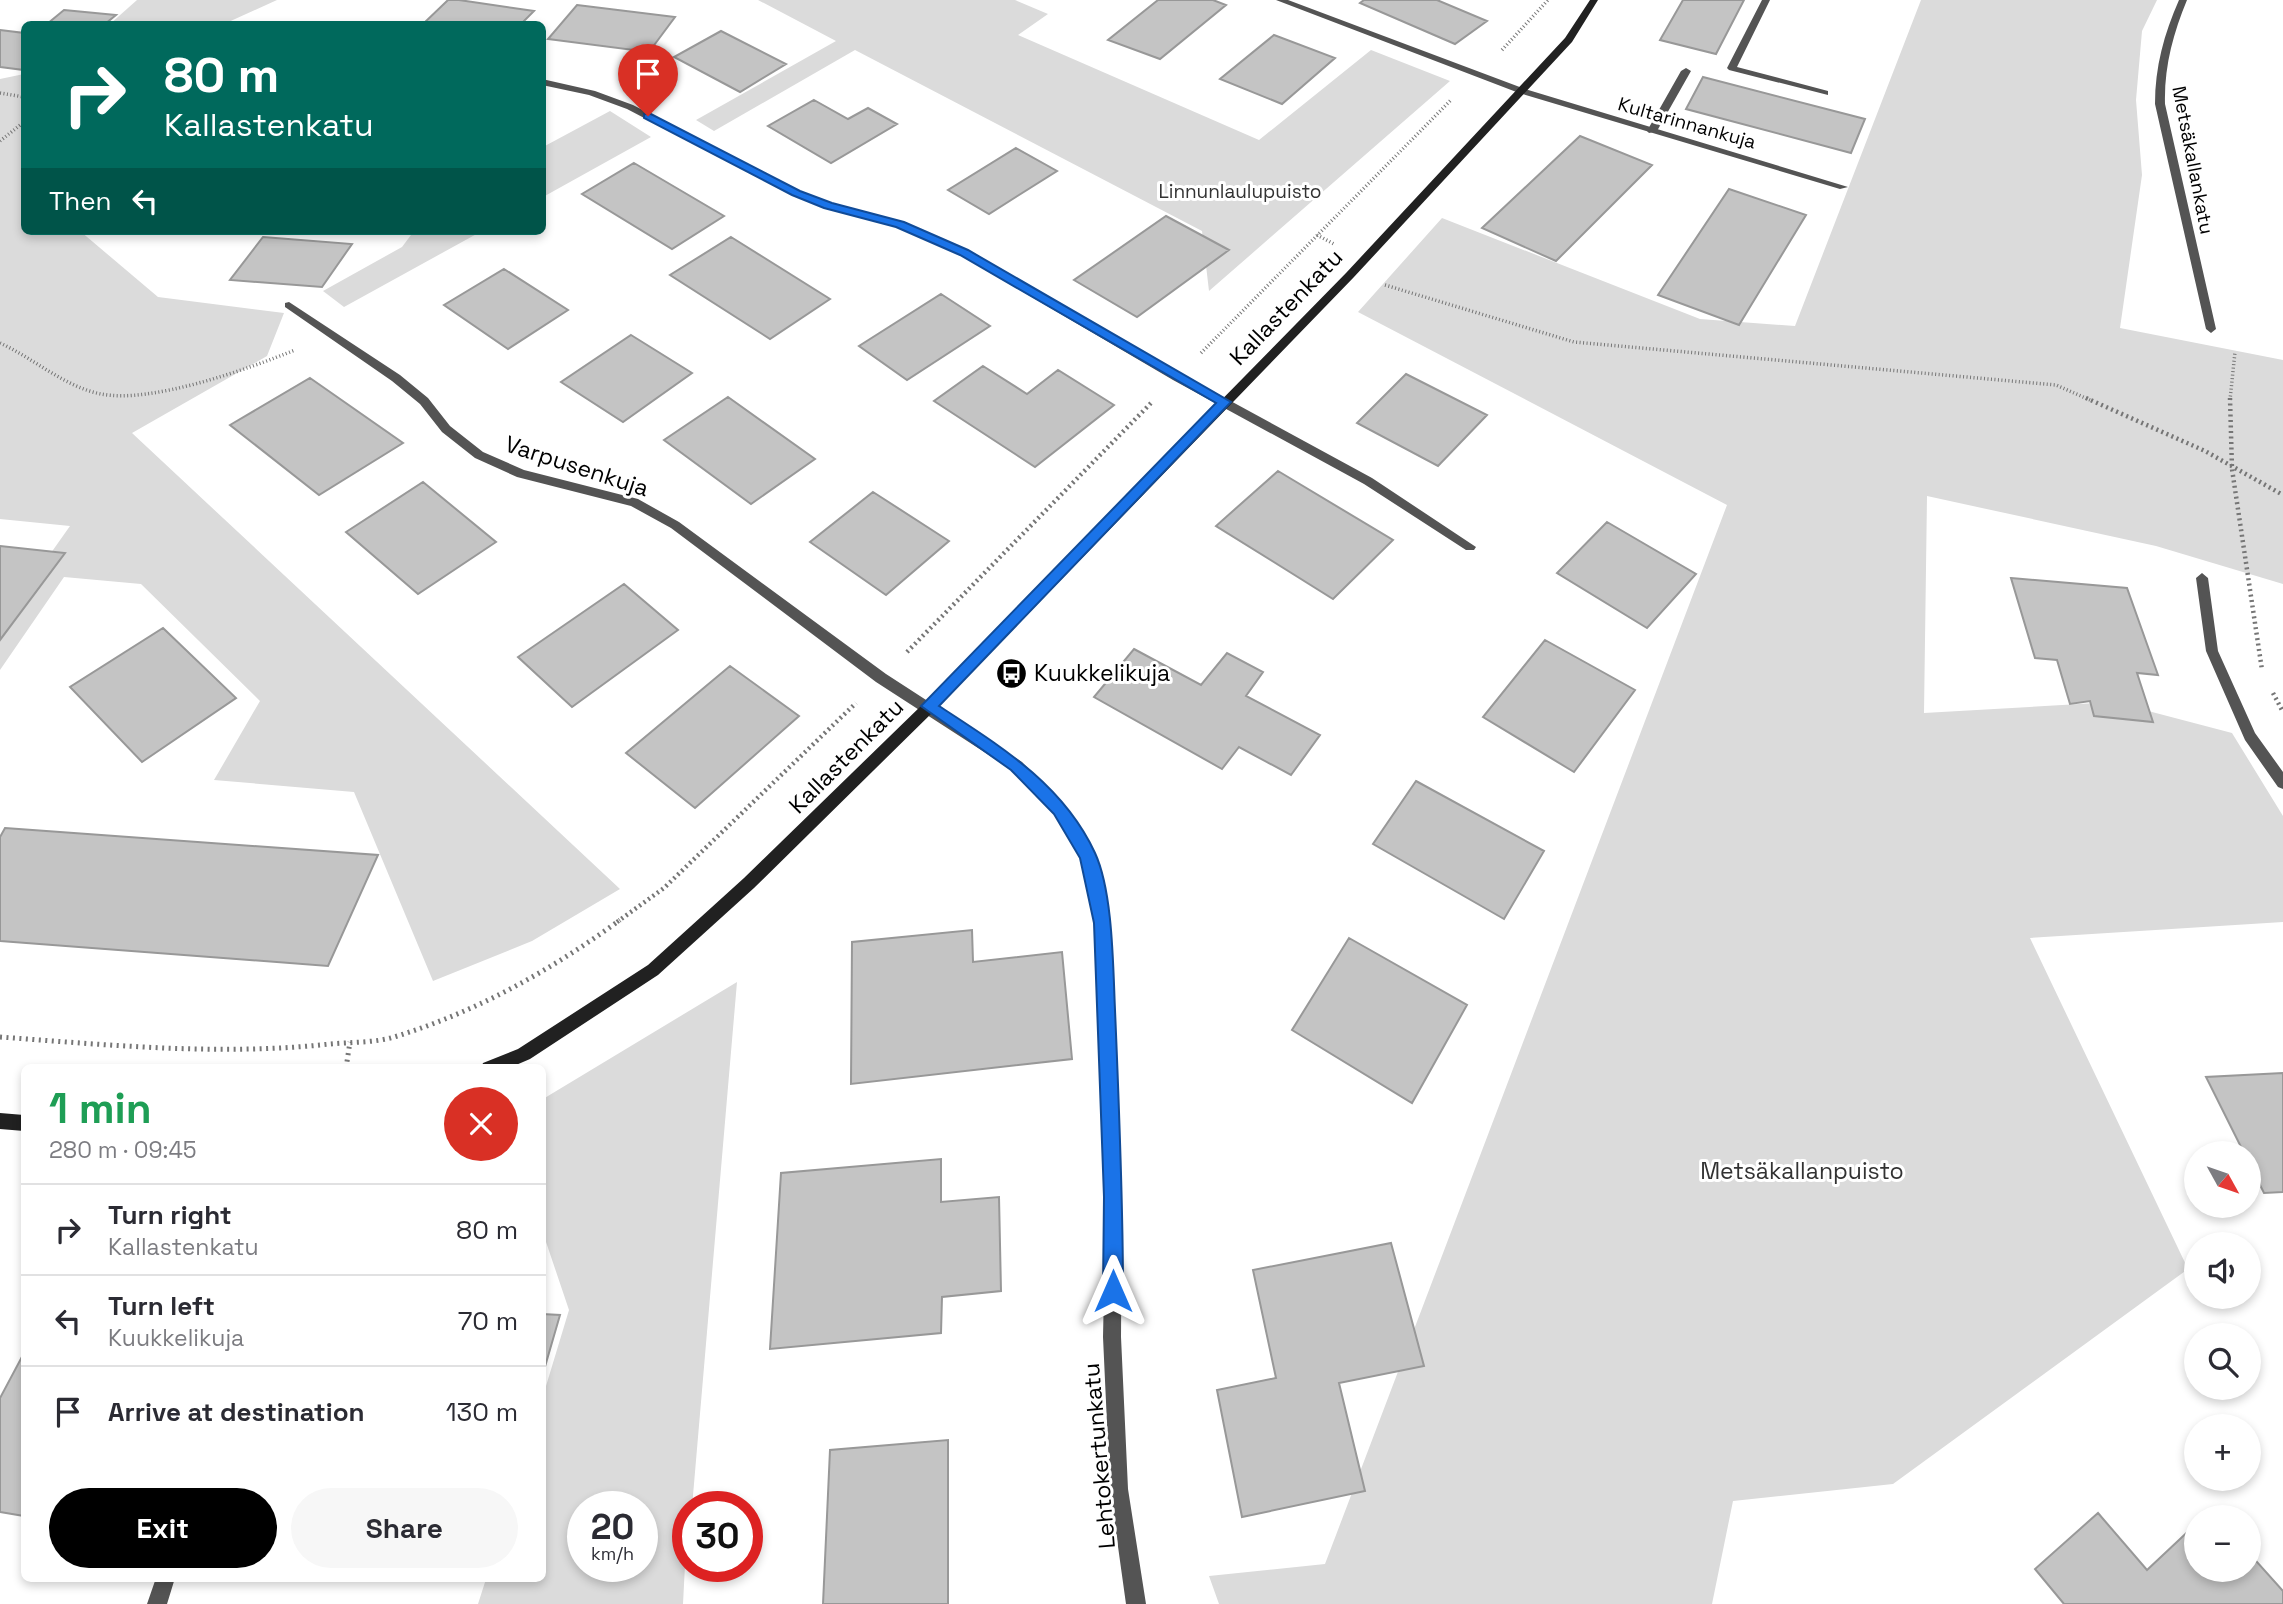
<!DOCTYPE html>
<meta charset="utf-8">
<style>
:root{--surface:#fff;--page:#f7f7f7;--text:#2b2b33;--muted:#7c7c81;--line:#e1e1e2;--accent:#000}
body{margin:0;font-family:"Space Grotesk",sans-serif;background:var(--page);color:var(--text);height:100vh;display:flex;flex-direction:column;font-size:26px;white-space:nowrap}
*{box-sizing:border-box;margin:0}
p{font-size:23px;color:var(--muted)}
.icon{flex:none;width:38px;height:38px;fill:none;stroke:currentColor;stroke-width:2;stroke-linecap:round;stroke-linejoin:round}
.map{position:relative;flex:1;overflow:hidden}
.sheet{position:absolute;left:21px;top:1064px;width:525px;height:518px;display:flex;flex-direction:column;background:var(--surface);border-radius:10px;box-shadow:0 4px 10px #0003}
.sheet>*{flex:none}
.hud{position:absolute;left:21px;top:21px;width:525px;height:214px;border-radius:10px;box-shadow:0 4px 10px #0003;background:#00695c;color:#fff;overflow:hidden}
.needle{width:46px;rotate:130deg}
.controls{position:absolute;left:2184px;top:1141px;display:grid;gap:14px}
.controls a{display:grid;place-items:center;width:77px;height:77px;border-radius:50%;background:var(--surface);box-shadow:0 4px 10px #0003;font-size:35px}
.speed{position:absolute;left:567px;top:1491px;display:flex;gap:14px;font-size:35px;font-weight:700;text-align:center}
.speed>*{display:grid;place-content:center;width:91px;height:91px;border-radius:50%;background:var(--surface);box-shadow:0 4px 10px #0003;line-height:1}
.speed small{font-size:18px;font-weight:400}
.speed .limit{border:10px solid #d22;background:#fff;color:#111}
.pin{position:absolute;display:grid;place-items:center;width:60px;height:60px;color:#fff;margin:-72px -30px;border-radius:50% 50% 50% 0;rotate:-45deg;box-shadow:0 0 7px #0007}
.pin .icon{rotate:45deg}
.me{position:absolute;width:77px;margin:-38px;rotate:0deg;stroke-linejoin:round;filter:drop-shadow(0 0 5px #0008)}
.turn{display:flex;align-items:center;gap:24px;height:147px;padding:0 28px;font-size:32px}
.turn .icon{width:91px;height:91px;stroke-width:2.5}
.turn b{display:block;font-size:49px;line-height:60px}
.then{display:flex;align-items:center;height:66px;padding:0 28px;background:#0003;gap:14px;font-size:26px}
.round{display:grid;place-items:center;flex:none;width:74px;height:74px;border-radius:37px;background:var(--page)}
.head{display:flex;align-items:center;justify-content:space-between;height:119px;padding:0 28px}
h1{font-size:42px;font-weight:600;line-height:52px;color:#1e9e55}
.primary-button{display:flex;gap:14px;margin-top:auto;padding:14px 28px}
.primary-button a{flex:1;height:80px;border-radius:42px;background:var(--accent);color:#fff;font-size:28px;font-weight:600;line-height:80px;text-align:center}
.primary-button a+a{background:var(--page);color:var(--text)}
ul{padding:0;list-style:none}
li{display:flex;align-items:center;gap:21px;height:91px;padding:0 28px;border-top:2px solid var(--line)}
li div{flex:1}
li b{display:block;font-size:26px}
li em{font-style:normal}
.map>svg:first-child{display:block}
</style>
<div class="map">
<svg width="2283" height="1604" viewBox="0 0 2283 1604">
<rect width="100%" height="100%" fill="#fff"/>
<path fill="#dbdbdb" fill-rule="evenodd" d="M137,0H277L224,24H110Z
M758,0H1015L1048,14L1018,35L1259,140L1371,50L1450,81L1209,291L1202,231L855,50L714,131L696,120L836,41Z
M1921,0H2157L2142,31L2136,100L2142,175L2120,328L2283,360V584L2156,546L1927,496L1924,713L2114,702L2232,733L2283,816V922L2030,938L2188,1269L1893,1484L1733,1501L1712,1604H1219L1209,1576L1325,1564L1727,505L1358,312L1442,218L1700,319L1795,326Z
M24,74V231H80L158,297L284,313L267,356L132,433L620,889L532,941L433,981L354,792L214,780L260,701L141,584L64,577L0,670V625L70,526L0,519V79Z
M610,111L651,137L543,197V147Z
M414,231H482L344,307L323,291L402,247Z
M737,982L692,1507H688L683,1604H478L486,1579L542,1578L543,1396L569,1310L543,1233V1099ZM583,1507H642V1566H583Z"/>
<path fill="#c4c4c4" stroke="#989898" stroke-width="2" d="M448,0H459L534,11L521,24H423Z
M1158,0H1213L1226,5L1160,59L1108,40Z
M1364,0H1437L1487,21L1455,44L1360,3Z
M1683,0H1744L1716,54L1660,40Z
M577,5L675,17L649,52L548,39Z
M64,10L116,15L105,24H47Z
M0,30L24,33V70L0,67Z
M721,31L786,64L740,92L674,57Z
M1274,35L1335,58L1282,104L1220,79Z
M1703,77L1865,119L1851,153L1686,109Z
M814,100L848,119L868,108L897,124L831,163L768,126Z
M1580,136L1652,165L1556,261L1482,228Z
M1016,148L1057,171L989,214L948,190Z
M634,163L724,216L672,249L582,194Z
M1729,189L1806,215L1739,325L1658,295Z
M1166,216L1229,250L1137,317L1074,280Z
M263,237L352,244L322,287L230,280Z
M731,237L830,299L770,339L670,275Z
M504,269L568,310L508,349L444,305Z
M941,294L990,326L907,380L859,346Z
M631,335L692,373L623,422L561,382Z
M983,366L1027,394L1058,370L1114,405L1035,467L934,401Z
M1406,374L1487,415L1438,466L1357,423Z
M310,378L403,443L319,495L230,425Z
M728,397L815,459L751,504L664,440Z
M1278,471L1393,540L1333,599L1216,526Z
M423,482L496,542L418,594L346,532Z
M873,492L949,541L886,595L810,542Z
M1607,522L1696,574L1647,628L1557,573Z
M0,546L65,553L0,640Z
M2011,578L2127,588L2158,675L2137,673L2153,722L2094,716L2090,701L2070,704L2057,660L2035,658Z
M624,584L678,630L572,707L518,657Z
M163,628L236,698L142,762L70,687Z
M1545,640L1635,690L1574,772L1483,717Z
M1134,649L1201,685L1227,653L1263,672L1246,696L1320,735L1291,775L1239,747L1222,769L1094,697Z
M730,666L799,716L695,808L626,753Z
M1416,781L1544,851L1504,919L1373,844Z
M5,828L378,855L328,966L0,941V837Z
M972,930L973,962L1062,952L1072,1059L851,1084L852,942Z
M1349,938L1467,1005L1412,1103L1292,1030Z
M2283,1073V1192L2264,1193L2249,1163V1153H2244L2206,1077Z
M941,1159V1202L999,1197L1001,1291L942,1297L941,1333L770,1349L781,1173Z
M1391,1243L1424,1366L1339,1383L1365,1491L1242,1517L1217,1390L1276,1378L1253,1270Z
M542,1314L560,1315L542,1377Z
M24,1353V1516L0,1512V1398Z
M948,1440V1604H823L830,1450Z
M2098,1513L2147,1570L2196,1524V1570H2249V1553L2283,1591V1604H2064L2035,1569Z"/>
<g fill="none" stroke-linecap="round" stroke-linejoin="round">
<path stroke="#767676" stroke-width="3.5" stroke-dasharray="1 2.5" stroke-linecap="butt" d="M1502,50L1548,0
M0,93L24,97
M0,141L24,122
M1317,235L1334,244
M1385,285L1574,342L2056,385L2090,400
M0,343C33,358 65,387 101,394C151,404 248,369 295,350
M1201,353L1451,100
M2230,400L2235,352"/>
<path stroke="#767676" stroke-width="4.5" stroke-dasharray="2 3.5" stroke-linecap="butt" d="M2086,398L2205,451L2283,495
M2230,398L2232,469L2262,670
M907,652L1153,401
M2273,693L2283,712
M617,922L664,888L856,703"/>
<path stroke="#767676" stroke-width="5" stroke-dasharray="2 4.5" stroke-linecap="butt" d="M0,1037C109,1045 221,1056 330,1044C350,1042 374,1043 394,1037C476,1012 550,971 620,920
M346,1068L350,1042"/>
<path fill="#545454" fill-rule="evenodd" d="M1762,0H1770L1737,67L1828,91V95L1729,70L1727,68Z
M1686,68L1691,71L1657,131L1649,133L1647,131L1681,71Z"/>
<path fill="#545454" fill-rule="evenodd" d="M1276,0H1288L1525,89L1848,187L1840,189L1519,93Z
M2179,0H2187C2173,34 2164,67 2165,104L2216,329L2211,333L2206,329L2155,104C2155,67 2164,34 2179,0Z
M542,79L595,91L633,105L800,191L832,204L904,223L968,251L1181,374L1372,478L1476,547L1474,550H1466L1364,484L1173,380L960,255L896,227L824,208L792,195L627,109L589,95L542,85Z
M289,302L400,375L428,398L450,426L483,452L524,470L638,499L679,522L886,674L1022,762L1064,805L1095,856L1109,923L1122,1197L1121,1337L1128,1489L1146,1604H1126L1110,1489L1103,1337L1106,1197L1095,923L1081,858L1054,813L1012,770L876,682L671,528L631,506L517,477L475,458L442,432L420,404L392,381L285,307V303Z
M2202,573L2208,578L2218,651L2255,733L2283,772V789L2278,787L2245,740L2206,651L2196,578Z
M156,1578H175L167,1604H147Z"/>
<path fill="#212121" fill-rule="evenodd" d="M1590,0H1598L1572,42L1354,277L934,711L754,888L658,975L530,1059L509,1068H481L483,1063L518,1049L648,965L744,878L924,703L1346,273L1565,38Z
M0,1113L24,1115V1131L0,1129Z"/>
</g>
<path fill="#1a73e8" stroke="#114b97" stroke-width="2" d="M644,114H651L800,191L832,203L904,222L968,250L1231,402L939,706C1000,746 1063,784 1095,853C1113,892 1113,966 1115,1010C1119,1104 1123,1197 1123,1291L1120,1298L1113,1300L1106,1298L1103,1291L1104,1197L1094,923L1080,858L1054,814L1011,770L921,706L1216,403L960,255L896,227L824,208L792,195L644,118Z"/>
<defs>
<symbol id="bus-disc" viewBox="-11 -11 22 22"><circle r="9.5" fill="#000" stroke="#fff"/><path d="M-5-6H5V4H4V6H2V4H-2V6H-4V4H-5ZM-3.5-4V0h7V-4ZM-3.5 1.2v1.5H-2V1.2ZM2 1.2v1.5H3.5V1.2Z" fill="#fff"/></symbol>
</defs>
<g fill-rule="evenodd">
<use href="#bus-disc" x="994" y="656" width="35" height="35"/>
</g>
<g text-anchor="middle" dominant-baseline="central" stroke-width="6" stroke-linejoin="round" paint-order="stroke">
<g font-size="19" fill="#000" stroke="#fff">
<text transform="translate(1687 123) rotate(16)">Kultarinnankuja</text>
<text transform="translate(2193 160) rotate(79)">Metsäkallankatu</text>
</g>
<g font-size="19" fill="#323232" stroke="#fff">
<text x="1240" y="191">Linnunlaulupuisto</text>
</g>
<g font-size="23" fill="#000" stroke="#fff">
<text transform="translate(1286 307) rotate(-46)">Kallastenkatu</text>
<text transform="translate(577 466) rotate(18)">Varpusenkuja</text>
<text transform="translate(846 756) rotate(-45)">Kallastenkatu</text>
<text transform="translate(1099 1456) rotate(-95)">Lehtokertunkatu</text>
</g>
<g font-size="23" fill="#000" stroke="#fff" text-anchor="start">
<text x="1034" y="673">Kuukkelikuja</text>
</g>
<g font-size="23" fill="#323232" stroke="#fff">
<text x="1802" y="1171">Metsäkallanpuisto</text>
</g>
</g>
</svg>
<div class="controls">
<a><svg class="needle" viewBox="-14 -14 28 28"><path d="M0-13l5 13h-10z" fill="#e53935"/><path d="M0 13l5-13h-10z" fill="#7c7c81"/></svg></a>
<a><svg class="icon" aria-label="sound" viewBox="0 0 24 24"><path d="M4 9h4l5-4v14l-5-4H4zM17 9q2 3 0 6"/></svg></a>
<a><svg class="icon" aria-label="search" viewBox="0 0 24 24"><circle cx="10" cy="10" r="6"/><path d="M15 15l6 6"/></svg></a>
<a>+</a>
<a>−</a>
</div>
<div class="speed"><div>20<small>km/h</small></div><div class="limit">30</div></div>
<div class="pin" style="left:648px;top:116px;background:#d93025"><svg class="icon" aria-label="arrive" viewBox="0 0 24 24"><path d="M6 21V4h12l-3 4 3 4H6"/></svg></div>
<svg class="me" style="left:1113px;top:1291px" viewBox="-20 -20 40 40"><path d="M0-17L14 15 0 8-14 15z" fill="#1a73e8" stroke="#fff" stroke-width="4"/></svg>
<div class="hud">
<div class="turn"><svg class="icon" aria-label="right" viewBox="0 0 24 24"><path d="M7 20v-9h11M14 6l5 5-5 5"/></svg><div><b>80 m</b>Kallastenkatu</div></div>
<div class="then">Then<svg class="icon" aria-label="left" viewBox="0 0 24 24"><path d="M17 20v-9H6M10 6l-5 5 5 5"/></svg></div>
</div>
<section class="sheet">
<div class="head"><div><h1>1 min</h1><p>280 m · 09:45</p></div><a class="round" style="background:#d93025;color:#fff"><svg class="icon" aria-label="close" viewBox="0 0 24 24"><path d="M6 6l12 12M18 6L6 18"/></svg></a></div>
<ul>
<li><svg class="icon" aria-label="right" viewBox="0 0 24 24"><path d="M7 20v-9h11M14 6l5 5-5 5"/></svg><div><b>Turn right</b><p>Kallastenkatu</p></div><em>80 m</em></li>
<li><svg class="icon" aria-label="left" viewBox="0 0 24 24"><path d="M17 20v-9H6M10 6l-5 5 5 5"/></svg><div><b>Turn left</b><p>Kuukkelikuja</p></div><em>70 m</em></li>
<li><svg class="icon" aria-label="arrive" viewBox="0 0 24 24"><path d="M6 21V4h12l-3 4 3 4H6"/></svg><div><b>Arrive at destination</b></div><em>130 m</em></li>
</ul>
<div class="primary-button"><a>Exit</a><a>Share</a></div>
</section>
</div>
